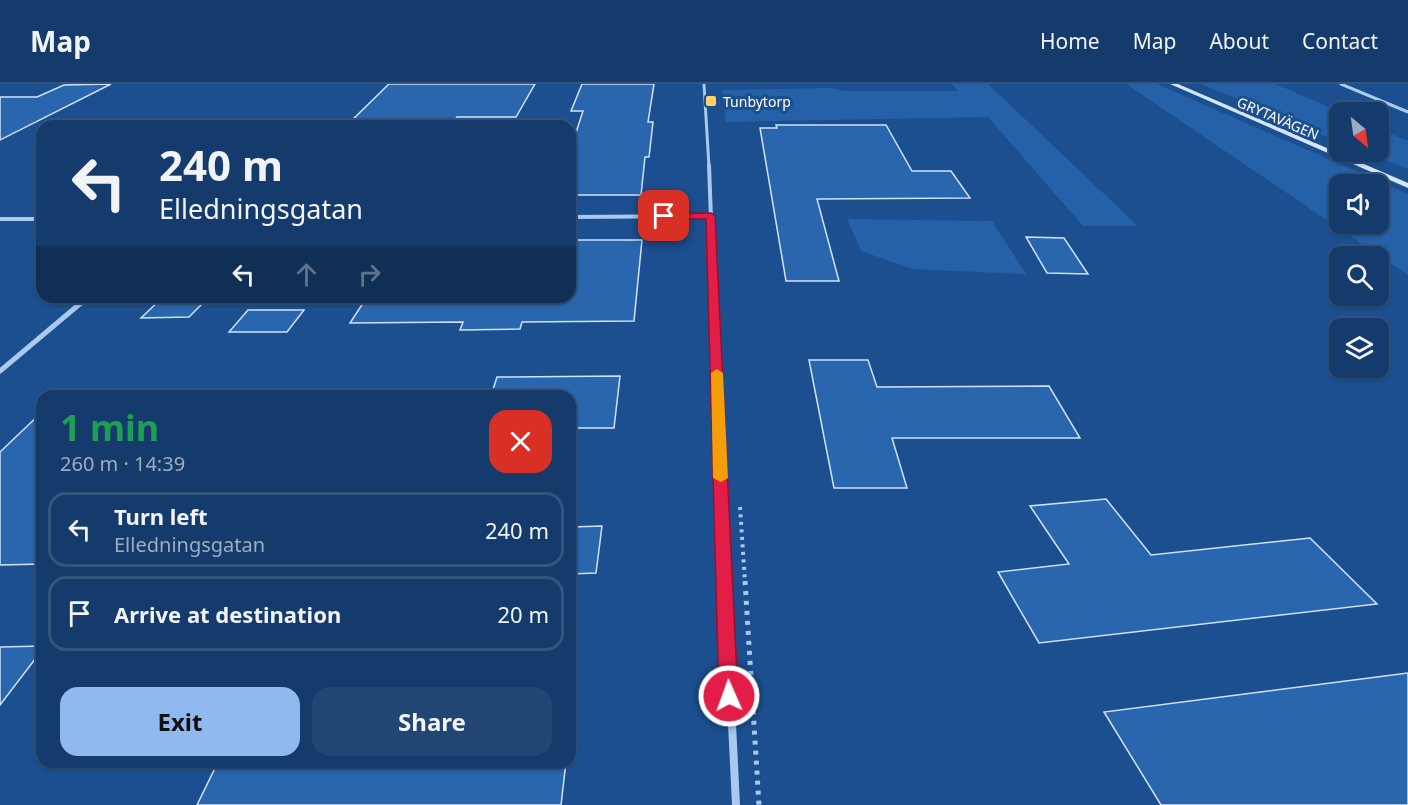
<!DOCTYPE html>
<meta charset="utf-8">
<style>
:root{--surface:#143b6b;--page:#214673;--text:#f1f3f6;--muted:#9dadc1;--line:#33557e;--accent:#90b9f0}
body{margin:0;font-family:"Noto Sans",sans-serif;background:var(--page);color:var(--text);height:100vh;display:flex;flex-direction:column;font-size:22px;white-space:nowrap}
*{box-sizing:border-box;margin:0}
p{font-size:20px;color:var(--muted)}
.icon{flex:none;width:33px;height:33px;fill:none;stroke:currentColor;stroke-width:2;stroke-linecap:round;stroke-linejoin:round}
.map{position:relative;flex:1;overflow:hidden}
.side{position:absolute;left:36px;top:306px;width:540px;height:378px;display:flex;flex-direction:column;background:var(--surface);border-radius:18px;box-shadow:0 2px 4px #0004,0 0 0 2px var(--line)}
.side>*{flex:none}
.guide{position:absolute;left:36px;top:36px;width:540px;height:183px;border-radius:18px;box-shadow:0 2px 4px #0004,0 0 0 2px var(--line);background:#143b6b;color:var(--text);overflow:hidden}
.needle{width:39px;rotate:151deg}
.buttons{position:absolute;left:1329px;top:18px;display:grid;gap:12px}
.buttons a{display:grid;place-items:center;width:60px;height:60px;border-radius:12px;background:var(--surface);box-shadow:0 2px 4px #0004,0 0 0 2px var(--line);font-size:30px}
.pin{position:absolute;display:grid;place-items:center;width:51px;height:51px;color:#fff;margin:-26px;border-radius:12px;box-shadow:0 3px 9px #0006}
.me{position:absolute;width:66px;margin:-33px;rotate:358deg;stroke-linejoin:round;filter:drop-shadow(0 0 4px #0008)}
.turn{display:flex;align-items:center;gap:21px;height:126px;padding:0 24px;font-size:27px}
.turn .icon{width:78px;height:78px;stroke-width:2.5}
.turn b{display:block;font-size:42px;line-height:51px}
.lanes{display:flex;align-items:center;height:57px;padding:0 24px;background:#0003;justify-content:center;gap:30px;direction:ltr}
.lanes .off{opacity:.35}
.round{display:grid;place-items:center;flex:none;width:63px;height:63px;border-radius:18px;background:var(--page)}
.overview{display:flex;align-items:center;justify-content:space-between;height:102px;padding:0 24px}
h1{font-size:36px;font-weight:700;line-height:45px;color:#1e9e55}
.primary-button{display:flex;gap:12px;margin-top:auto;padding:12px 24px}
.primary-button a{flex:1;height:69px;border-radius:18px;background:var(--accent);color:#111;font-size:24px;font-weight:700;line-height:69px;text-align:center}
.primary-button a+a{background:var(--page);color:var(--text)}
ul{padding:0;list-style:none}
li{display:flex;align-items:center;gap:18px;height:75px;margin:0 12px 9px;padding:0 12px;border:3px solid var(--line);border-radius:18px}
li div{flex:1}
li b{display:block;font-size:22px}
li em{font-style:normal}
header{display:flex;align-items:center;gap:36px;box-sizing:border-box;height:84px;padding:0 30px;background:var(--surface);border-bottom:2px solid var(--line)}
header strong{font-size:28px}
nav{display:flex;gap:33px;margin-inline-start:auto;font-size:21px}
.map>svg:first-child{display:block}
</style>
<header>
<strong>Map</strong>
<nav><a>Home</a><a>Map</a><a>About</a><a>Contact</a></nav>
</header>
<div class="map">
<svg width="1408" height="721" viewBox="0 0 1408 721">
<rect width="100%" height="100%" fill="#1b4f8f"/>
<path fill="#2461a8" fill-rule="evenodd" d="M952,0H988L1138,142H1083L988,33L726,38L722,6L830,4L846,7H958Z
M1126,0H1157L1408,110V191ZM1378,100V140H1340V100Z
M1201,0H1276L1340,28L1339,58Z
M1379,45L1408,57V85L1364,68H1378Z
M847,135L992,137L1026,190L912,185L861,167Z"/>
<path fill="#2a66ad" stroke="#cfe3fa" stroke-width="1.5" d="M111,0L0,56V13H37L64,1Z
M389,0H535L516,33H457L450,42H346Z
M582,0H654L648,38H653L649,73H645L641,111H570V67L583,27H571Z
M776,41H886L912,87H951L970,114L817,115L839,197H786L760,44H777Z
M1026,153L1064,154L1088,190L1047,189Z
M570,156H642L634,237L522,238L520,245L460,246L463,238L350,239L367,213H570Z
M163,213H209L189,233L141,234Z
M248,226H304L287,248H229Z
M809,276H868L877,303L1049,302L1080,354H892L907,404H834Z
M620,292L614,344H570V312H491L497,293Z
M42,328V480L0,481V368Z
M1106,415L1151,471L1310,454L1377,520L1039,559L998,488L1069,480L1030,422Z
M602,442L596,489L570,490V443Z
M42,562V566L0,621V563Z
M1408,589V721H1161L1104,628Z
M218,678H566L561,721H197Z"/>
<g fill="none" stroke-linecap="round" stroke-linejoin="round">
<path stroke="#a9c9ee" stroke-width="4" stroke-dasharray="3 4.5" stroke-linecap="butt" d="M740,423L745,498"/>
<path stroke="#a9c9ee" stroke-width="5" stroke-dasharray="4 6" stroke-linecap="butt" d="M745,497L759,721"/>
<path stroke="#a9c9ee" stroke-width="3" d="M704,0L709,83
M1341,0L1408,28"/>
<path stroke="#a9c9ee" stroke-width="4" d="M709,81L713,188
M570,133L711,132
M0,135H42"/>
<path stroke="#a9c9ee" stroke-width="5" d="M713,187L718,324
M0,287L88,213"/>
<path stroke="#a9c9ee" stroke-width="7" d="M718,322L725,498"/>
<path stroke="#a9c9ee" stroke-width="8" d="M725,497L736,721"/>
<path fill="#d6e6fa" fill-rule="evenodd" d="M1170,0H1178L1408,99V104Z"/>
</g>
<path fill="#e11d48" stroke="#92132f" stroke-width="1.5" d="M711,129L715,132L738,612L735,618L729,620L722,618L719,612L706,135H664L659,132L664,130Z"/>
<path fill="#f59e0b" d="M717,285L723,289L728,394L721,398L713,394L711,289Z"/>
<rect fill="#ffd166" stroke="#1b4f8f" stroke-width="2" x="705" y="11" width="12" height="12" rx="3"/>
<g text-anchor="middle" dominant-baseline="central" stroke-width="6" stroke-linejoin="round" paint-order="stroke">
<g font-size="14" fill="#fff" stroke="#1b4f8f" text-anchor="start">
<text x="723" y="17">Tunbytorp</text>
</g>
<g font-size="14" fill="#fff" stroke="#1b4f8f">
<text transform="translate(1278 34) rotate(23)">GRYTAVÄGEN</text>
</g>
</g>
</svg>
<div class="buttons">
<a><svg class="needle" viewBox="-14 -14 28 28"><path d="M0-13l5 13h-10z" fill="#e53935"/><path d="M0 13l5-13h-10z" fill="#9dadc1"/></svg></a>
<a><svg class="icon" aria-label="sound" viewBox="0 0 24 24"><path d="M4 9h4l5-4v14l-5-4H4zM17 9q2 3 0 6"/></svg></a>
<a><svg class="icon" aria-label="search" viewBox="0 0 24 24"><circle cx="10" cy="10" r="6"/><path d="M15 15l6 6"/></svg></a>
<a><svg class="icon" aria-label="layers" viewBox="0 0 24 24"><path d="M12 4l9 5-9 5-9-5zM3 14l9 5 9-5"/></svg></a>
</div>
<div class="pin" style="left:664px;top:132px;background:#d93025"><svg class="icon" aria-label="arrive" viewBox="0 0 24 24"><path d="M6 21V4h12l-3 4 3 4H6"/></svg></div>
<svg class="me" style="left:729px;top:612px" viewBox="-20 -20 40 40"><circle r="17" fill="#e11d48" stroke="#fff" stroke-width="3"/><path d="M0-11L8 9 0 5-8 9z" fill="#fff"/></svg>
<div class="guide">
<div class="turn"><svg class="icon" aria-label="left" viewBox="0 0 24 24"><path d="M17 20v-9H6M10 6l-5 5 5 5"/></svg><div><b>240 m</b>Elledningsgatan</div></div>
<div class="lanes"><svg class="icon" aria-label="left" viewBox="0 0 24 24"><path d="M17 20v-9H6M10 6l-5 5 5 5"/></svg><svg class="icon off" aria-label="ahead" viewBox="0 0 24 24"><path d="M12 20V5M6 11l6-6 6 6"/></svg><svg class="icon off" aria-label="right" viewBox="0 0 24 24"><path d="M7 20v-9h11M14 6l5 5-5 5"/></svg></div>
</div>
<section class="side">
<div class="overview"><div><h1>1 min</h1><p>260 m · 14:39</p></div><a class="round" style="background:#d93025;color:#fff"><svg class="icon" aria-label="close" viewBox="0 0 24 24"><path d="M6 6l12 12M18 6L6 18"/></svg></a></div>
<ul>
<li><svg class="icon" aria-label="left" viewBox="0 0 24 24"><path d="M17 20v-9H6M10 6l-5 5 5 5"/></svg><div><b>Turn left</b><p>Elledningsgatan</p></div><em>240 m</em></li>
<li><svg class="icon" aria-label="arrive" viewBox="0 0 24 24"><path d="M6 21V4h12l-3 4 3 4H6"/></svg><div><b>Arrive at destination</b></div><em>20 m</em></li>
</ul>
<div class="primary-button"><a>Exit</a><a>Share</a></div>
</section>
</div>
